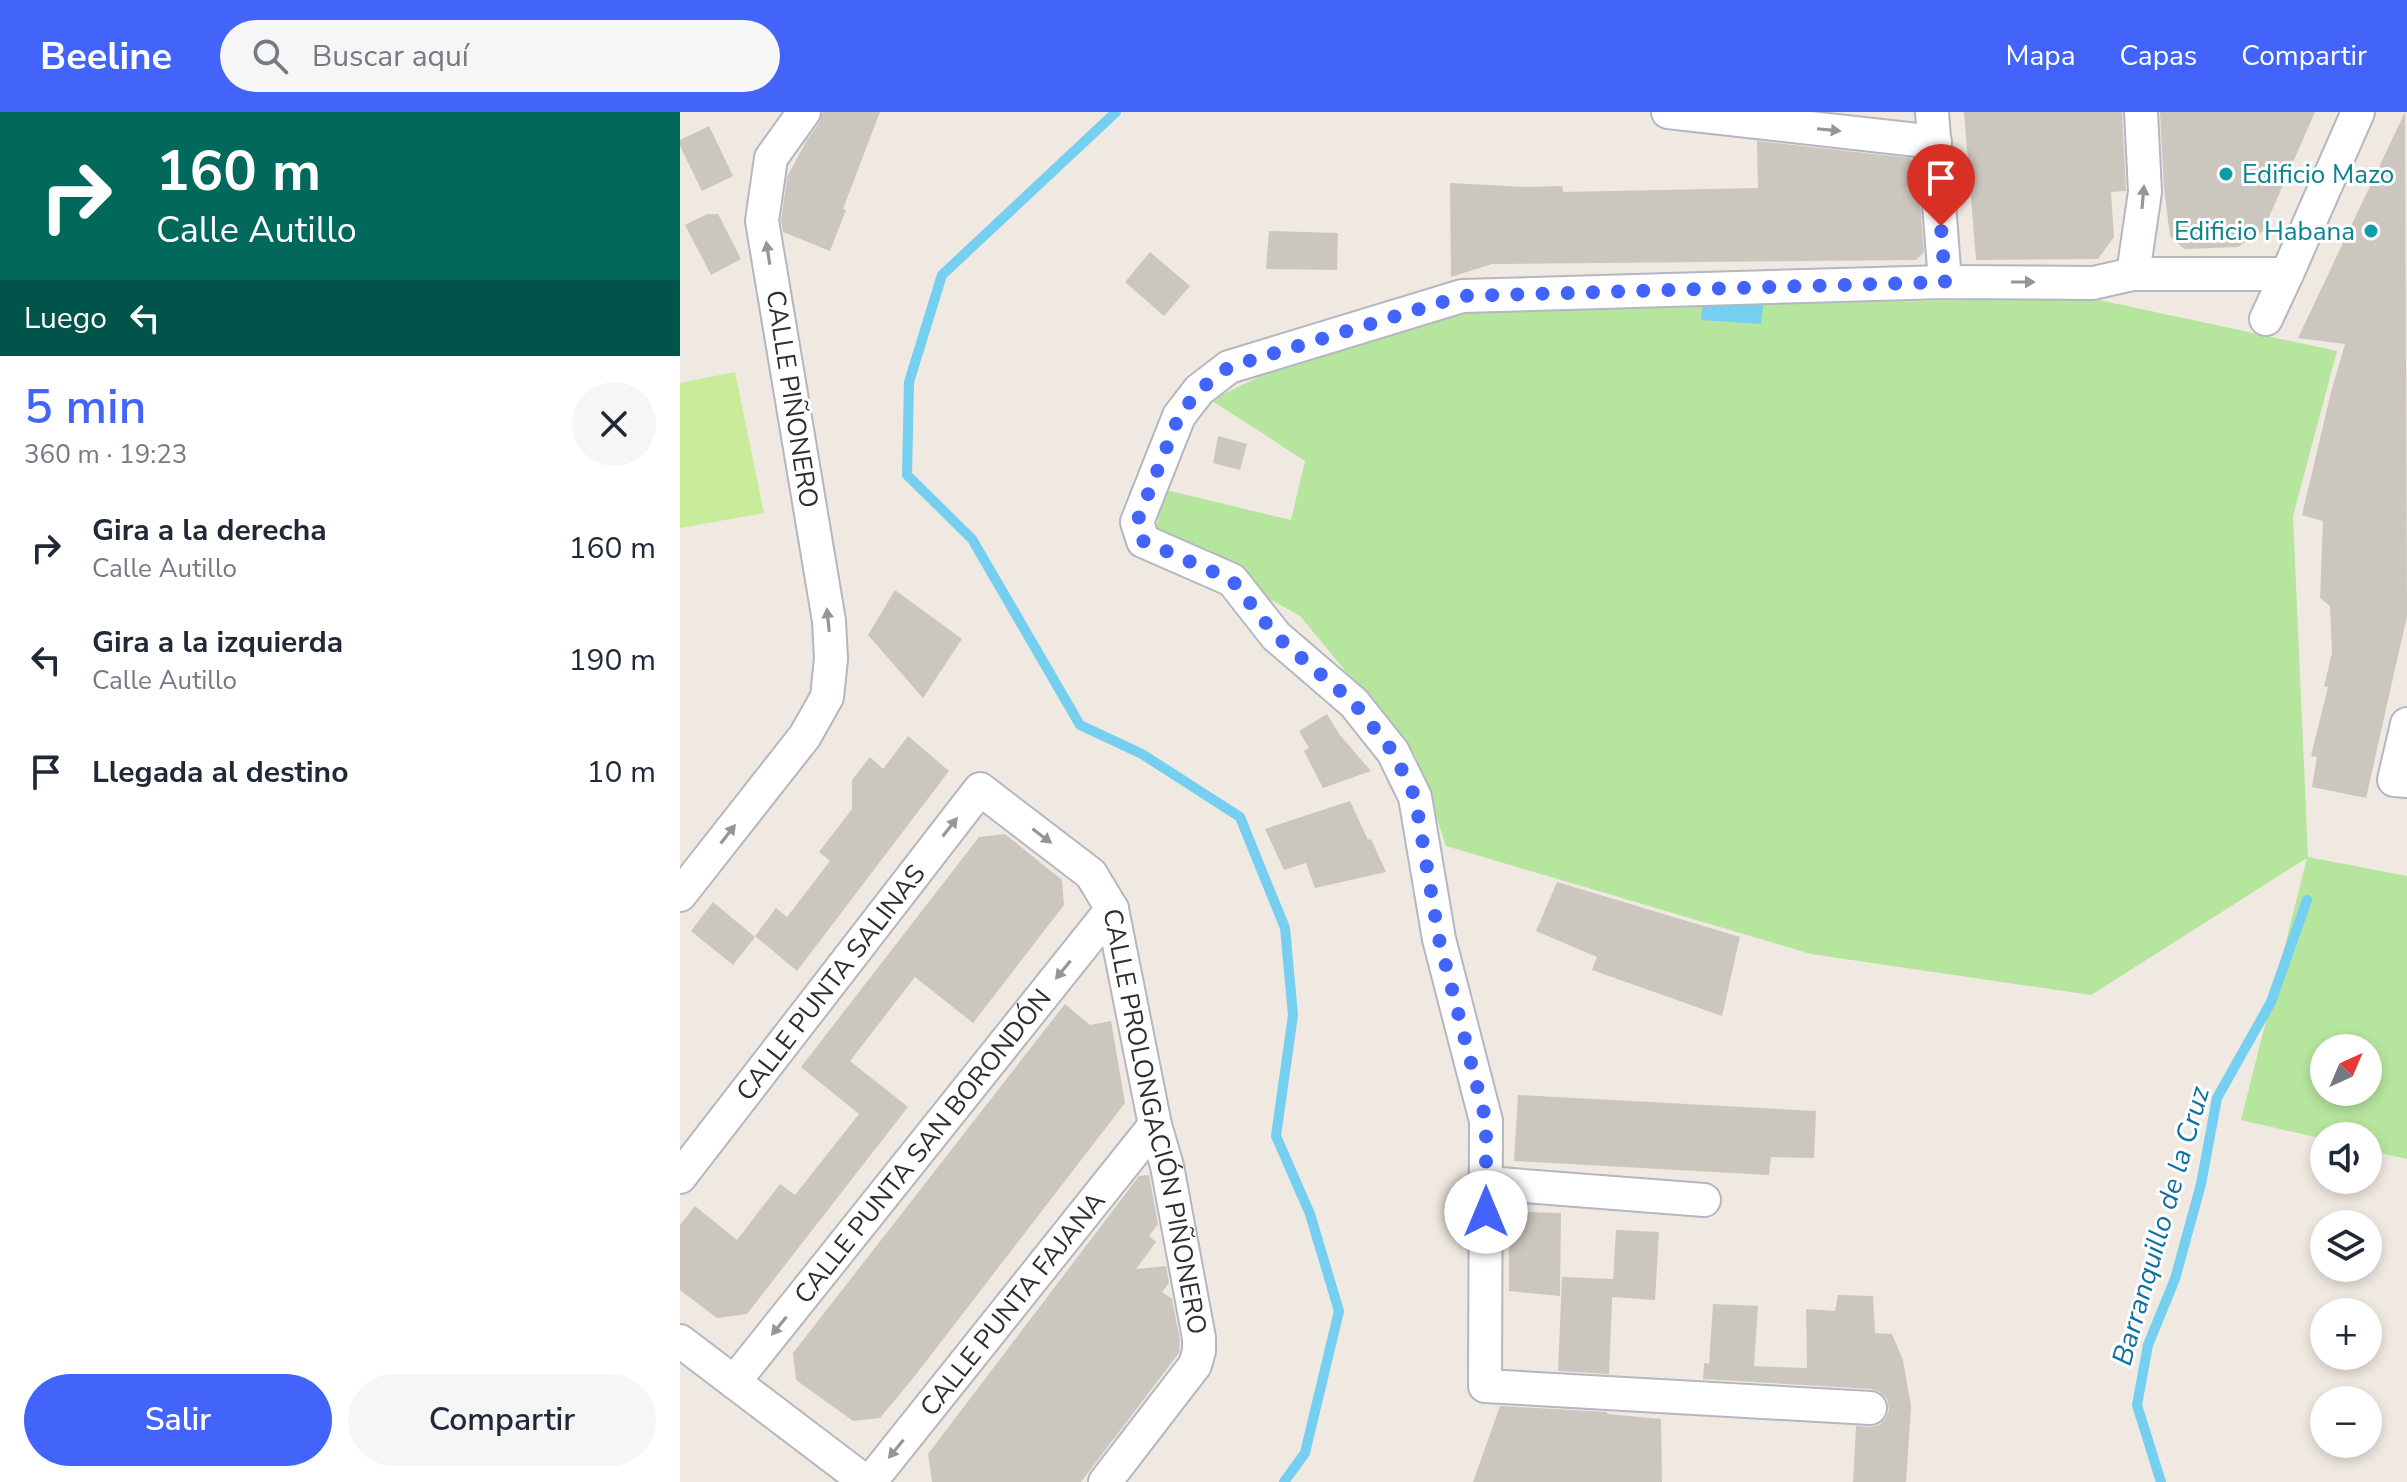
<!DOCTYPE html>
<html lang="es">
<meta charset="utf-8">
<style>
:root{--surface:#fff;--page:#f6f6f7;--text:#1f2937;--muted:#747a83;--accent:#4264fb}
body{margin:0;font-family:"Nunito Sans",sans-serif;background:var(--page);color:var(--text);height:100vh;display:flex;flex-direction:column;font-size:30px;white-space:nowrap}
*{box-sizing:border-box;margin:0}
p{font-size:26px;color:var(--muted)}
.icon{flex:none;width:44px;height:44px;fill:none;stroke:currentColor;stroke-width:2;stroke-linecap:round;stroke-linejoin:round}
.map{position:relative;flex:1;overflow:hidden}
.side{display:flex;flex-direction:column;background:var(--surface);width:680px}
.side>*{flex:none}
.top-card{background:#00695c;color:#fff;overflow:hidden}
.needle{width:52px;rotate:44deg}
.buttons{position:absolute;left:1630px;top:922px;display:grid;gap:16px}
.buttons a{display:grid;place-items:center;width:72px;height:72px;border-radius:50%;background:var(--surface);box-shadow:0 4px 12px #0003;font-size:40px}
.pin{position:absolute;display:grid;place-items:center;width:68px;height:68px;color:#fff;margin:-82px -34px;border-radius:50% 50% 50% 0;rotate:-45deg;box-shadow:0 0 8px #0007}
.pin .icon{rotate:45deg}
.me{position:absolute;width:88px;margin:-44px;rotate:0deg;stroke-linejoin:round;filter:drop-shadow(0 0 6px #0008)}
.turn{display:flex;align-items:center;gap:28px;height:168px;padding:0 24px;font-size:36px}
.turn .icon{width:104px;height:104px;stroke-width:2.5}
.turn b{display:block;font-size:56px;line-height:68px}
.then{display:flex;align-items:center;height:76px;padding:0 24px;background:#0003;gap:16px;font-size:30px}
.round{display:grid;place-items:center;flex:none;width:84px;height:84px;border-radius:42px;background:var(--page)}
.headline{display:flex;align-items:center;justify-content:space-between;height:136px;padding:0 24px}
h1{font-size:48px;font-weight:600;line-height:60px;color:var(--accent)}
.button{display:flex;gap:16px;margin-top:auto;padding:16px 24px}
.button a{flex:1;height:92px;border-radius:48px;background:var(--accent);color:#fff;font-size:32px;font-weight:600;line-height:92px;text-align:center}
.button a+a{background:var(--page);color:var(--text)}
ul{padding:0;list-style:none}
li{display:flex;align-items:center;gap:24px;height:112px;padding:0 24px}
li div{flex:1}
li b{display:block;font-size:30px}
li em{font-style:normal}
header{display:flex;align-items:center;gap:48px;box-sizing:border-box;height:112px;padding:0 40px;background:var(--accent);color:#fff}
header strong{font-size:38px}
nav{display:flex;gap:44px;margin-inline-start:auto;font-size:28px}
.search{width:560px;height:72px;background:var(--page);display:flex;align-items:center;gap:20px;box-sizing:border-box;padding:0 28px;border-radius:44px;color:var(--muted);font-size:30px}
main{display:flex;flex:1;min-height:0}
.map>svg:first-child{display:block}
</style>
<header>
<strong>Beeline</strong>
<div class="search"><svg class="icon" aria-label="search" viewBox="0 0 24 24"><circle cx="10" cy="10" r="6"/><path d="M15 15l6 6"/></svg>Buscar aquí</div>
<nav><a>Mapa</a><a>Capas</a><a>Compartir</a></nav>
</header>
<main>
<section class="side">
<div class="top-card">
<div class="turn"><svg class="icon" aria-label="right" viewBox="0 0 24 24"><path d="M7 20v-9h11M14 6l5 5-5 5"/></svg><div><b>160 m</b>Calle Autillo</div></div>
<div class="then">Luego<svg class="icon" aria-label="left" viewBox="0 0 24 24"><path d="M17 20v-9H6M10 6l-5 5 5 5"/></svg></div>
</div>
<div class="headline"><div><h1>5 min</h1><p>360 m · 19:23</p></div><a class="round"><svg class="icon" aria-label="close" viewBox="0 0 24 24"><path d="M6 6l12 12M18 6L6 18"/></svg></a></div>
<ul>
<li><svg class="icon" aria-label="right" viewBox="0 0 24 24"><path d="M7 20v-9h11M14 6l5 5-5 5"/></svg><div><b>Gira a la derecha</b><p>Calle Autillo</p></div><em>160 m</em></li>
<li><svg class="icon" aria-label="left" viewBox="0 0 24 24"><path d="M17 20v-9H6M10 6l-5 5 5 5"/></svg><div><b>Gira a la izquierda</b><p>Calle Autillo</p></div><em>190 m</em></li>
<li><svg class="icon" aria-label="arrive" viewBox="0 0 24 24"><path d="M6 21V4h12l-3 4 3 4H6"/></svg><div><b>Llegada al destino</b></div><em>10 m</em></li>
</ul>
<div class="button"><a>Salir</a><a>Compartir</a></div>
</section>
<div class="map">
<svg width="1727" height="1370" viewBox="0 0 1727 1370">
<rect width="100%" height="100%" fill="#efe9e1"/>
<path fill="#b6e59e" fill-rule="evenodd" d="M1410,186L1657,239L1613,404L1628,745L1727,764V1047L1688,1038V1024H1644V1027L1561,1008L1627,746L1411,883L1131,842L766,734L736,644L620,504L474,422L486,378L611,408L625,349L531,288L585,262L794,197ZM1644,936H1688V980H1644Z"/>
<path fill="#c9ec9a" d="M55,260L84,401L0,416V271Z"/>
<path fill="#75cff0" d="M1024,181L1084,185L1081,212L1021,208Z"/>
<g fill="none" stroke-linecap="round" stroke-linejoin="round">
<path stroke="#75cff0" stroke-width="10" d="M436,0L262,163L229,270L227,363L292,427L400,613L462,642L560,705L605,816L613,903L596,1024L630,1102L659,1199L625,1341L604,1370
M1481,1370L1457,1293L1468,1233L1495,1167L1521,1072L1537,986L1591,890L1627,788"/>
</g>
<path fill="#cbc7bf" d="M143,0H200L163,97L166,98L150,139L103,120L101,109L107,65L127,28L139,11Z
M1284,0H1442L1446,79L1431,80L1434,125L1418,147L1296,148Z
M1480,0H1635L1583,119L1558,135L1504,137L1490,124L1484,76Z
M1725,0L1727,504L1686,686L1632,675L1637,645L1631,644L1648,575L1644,574L1652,541L1650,494L1640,486L1643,409L1622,403L1651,280L1665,232L1618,226Z
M29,14L53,64L22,79L0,34V28Z
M1077,29L1230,46L1237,53L1244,140L1236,148L812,152L771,165L770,71L845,75L882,74L883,80L1078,76Z
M27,102H38L61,147L31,163L5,113Z
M589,119L658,121L657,158L586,157Z
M470,140L510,174L484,204L445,170Z
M538,324L567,332L560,358L533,351Z
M215,478L282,527L243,586L188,523Z
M647,602L659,622L691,659L643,676L624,639L629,636L619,619Z
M228,624L269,659L117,859L75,824L96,796L107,805L150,749L139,740L172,697V668L190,645L203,657Z
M670,689L688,728L691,727L706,760L635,776L626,751L604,758L585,717Z
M325,722L382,768L384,793L293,911L235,865L170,949L228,995L67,1202L37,1206L0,1178V1113L15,1094L57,1128L100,1072L115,1083L179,1002L121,955L299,725Z
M877,770L1060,825L1042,904L912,858L917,845L856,819Z
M33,790L75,825L53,853L11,819Z
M385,892L410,913L431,909L445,991L234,1265L200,1306L173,1309L116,1268L113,1241Z
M838,983L1136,999L1134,1046L1091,1045L1089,1063L834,1049Z
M469,1063L478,1112L469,1124L476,1130L456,1157L486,1154L489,1171L482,1180L492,1187L500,1228L499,1241L401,1370H252L248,1342L459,1064Z
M841,1100L881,1101L880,1184L829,1179V1110Z
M936,1118L979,1120L975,1188L932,1185Z
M882,1165L933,1167L929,1262L878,1259Z
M1158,1183L1193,1184L1195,1221L1212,1222L1223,1248L1231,1294L1226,1370H1173L1176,1314L1190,1315L1199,1313L1205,1307L1209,1298L1207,1287L1200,1280L1191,1277L1023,1267L1024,1251L1029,1252L1033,1192L1078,1194L1074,1254L1127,1256L1126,1197L1155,1199Z
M820,1294L927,1300V1302L981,1307L982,1370H793Z"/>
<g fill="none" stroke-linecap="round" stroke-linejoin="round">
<defs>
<g id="minor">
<path d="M988,0L1255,30"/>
<path d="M1252,0L1265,170"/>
<path d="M1453,162L1465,80L1461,0"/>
<path d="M1586,207L1607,162"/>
<path d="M1727,612L1714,668L1727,669"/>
<path d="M0,783L125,624L147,585L151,547L149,509L82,109L91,46L124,0"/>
<path id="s1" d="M0,1065L300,677L411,762L432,797L475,1013L487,1054L519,1226V1239L515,1253L425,1370"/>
<path d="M806,1071L1024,1088"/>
<path d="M0,1229L186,1370"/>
<path id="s2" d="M54,1270L432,797"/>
<path d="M1190,1296L805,1274L806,1009L759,827L735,685L713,640L674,591L596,524L552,468L463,429L457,410L499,304L519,278L549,255L782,184L1265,170L1413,171L1453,162H1607L1678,0"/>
<path id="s3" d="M190,1370L475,1013"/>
</g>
</defs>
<use href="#minor" stroke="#b4b7c1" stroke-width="36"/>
<use href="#minor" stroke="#fff" stroke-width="32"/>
</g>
<defs><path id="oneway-solid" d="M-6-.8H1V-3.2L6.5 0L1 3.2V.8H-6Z" transform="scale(2)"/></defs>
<g fill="#969696">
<use href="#oneway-solid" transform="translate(1149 18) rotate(6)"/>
<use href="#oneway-solid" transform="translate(1463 85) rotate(-85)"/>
<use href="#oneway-solid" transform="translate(88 141) rotate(-99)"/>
<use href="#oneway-solid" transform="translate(1343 170)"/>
<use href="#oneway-solid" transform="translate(148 508) rotate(-96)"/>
<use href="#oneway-solid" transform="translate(270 715) rotate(-52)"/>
<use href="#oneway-solid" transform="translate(48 722) rotate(-52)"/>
<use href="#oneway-solid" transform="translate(362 724) rotate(37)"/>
<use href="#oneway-solid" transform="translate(383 858) rotate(129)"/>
<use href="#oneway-solid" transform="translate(99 1214) rotate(129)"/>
<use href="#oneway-solid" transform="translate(216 1337) rotate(129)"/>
</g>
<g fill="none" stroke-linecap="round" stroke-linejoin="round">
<path stroke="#4264fb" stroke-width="14" stroke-dasharray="0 25.2" d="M806,1100V1009L759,827L735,685L713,640L674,591L596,524L552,468L463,429L457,410L499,304L519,278L549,255L782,184L1265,170L1261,114"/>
</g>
<g fill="#0f9aa8" stroke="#fff" stroke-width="3">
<circle cx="1546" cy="62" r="8"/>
<circle cx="1691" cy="119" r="8"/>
</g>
<g text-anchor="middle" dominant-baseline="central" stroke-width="6" stroke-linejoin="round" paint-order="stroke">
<g font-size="26" fill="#0d838f" stroke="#fff" text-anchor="start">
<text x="1562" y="62">Edificio Mazo</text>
<text x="1675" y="119" text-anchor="end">Edificio Habana</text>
</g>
<g font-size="26" fill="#2e2e2e" stroke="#fff">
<text transform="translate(112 287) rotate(81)">CALLE PIÑONERO</text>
<text stroke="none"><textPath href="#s1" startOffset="246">CALLE PUNTA SALINAS</textPath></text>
<text stroke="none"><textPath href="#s1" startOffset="888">CALLE PROLONGACIÓN PIÑONERO</textPath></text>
<text stroke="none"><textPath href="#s2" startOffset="302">CALLE PUNTA SAN BORONDÓN</textPath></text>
<text stroke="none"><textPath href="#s3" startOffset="228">CALLE PUNTA FAJANA</textPath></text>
</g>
<g font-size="28" font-style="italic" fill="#0d6fa3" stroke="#fff">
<text transform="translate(1481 1114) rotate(-74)">Barranquillo de la Cruz</text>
</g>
</g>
</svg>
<div class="buttons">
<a><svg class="needle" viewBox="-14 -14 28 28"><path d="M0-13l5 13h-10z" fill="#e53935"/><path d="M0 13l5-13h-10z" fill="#747a83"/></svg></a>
<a><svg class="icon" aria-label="sound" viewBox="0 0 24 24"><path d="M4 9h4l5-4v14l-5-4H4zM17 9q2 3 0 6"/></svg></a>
<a><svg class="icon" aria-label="layers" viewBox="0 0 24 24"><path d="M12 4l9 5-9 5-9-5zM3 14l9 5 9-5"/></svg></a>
<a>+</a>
<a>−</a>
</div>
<div class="pin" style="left:1261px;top:114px;background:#d93025"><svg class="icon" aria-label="arrive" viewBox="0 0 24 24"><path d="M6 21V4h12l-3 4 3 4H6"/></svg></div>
<svg class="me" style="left:806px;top:1100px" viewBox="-20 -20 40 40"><circle r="19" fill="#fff"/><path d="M0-13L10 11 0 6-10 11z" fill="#4264fb"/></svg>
</div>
</main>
